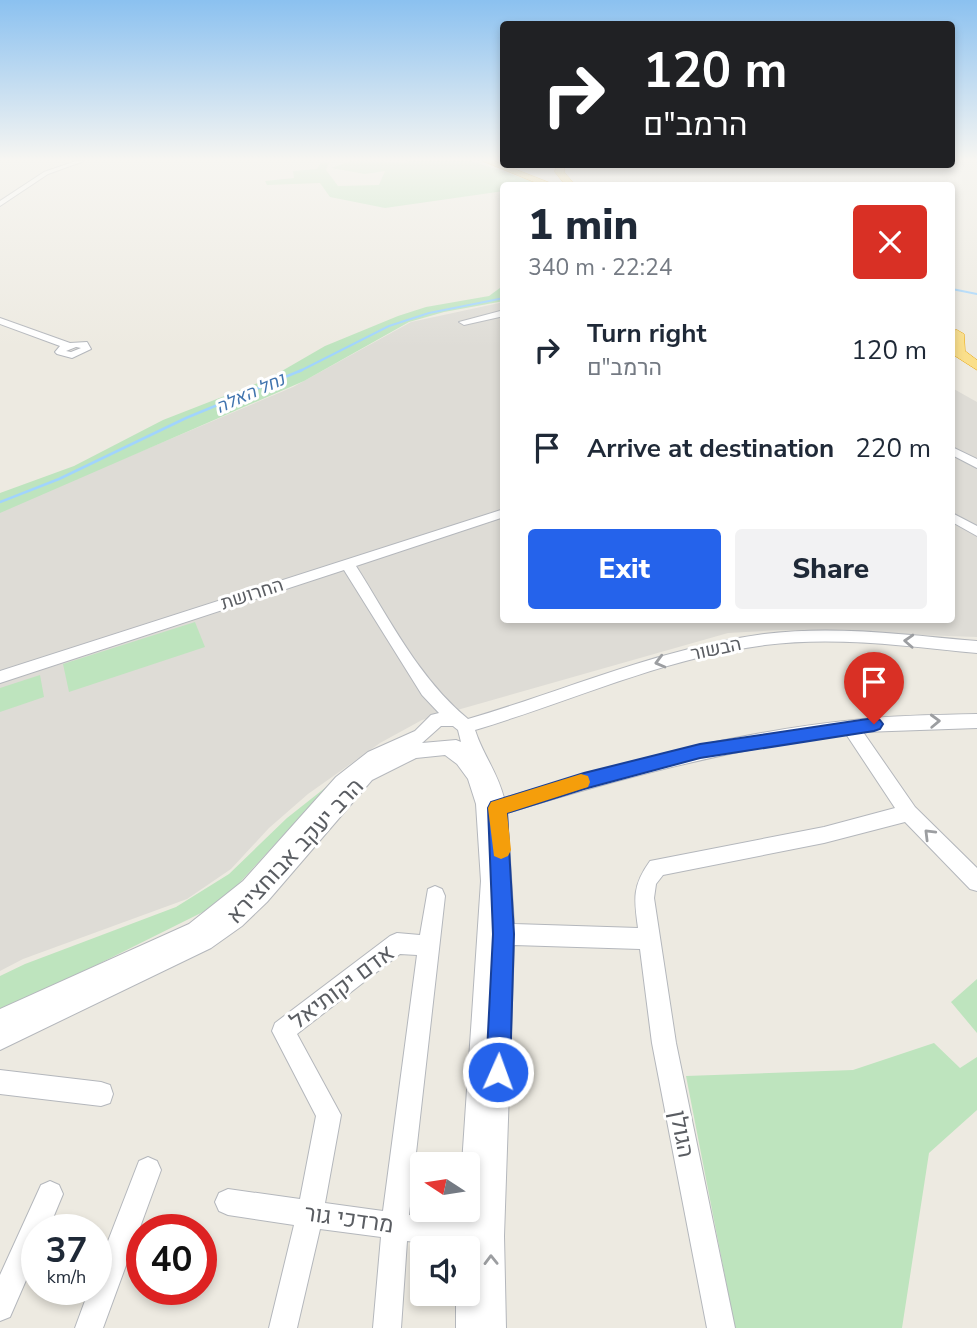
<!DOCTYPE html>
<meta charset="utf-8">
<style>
:root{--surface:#fff;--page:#f2f2f3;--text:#1f2937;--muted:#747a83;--accent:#2563eb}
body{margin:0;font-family:"Nunito Sans",Heebo,sans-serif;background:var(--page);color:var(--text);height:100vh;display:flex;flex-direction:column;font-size:26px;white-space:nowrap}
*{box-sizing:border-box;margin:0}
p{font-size:23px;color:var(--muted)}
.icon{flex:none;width:38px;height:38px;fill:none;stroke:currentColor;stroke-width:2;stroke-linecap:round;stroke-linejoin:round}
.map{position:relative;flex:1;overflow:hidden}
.sheet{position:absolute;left:500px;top:182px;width:455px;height:441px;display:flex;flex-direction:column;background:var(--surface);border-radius:7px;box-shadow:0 4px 10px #0003}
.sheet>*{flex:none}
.guide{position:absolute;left:500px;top:21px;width:455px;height:147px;border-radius:7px;box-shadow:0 4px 10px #0003;background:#202124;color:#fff;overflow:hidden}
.needle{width:46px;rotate:282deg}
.fabs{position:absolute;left:410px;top:1152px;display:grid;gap:14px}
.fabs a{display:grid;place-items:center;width:70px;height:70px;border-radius:7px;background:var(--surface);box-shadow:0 4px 10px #0003;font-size:35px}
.speed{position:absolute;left:21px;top:1214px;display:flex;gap:14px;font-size:35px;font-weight:700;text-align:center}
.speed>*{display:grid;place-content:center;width:91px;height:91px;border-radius:50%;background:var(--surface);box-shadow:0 4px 10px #0003;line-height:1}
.speed small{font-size:18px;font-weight:400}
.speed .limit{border:10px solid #d22;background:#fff;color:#111}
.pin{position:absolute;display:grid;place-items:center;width:60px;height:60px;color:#fff;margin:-72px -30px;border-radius:50% 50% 50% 0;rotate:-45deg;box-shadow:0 0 7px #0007}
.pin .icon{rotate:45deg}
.me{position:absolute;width:77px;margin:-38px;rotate:2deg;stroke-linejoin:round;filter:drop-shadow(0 0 5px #0008)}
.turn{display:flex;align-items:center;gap:24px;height:147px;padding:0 28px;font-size:32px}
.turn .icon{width:91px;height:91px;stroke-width:2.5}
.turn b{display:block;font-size:49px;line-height:60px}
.round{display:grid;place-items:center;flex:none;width:74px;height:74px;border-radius:7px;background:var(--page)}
.summary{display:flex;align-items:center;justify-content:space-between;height:119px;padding:0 28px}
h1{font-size:42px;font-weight:800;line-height:52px}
.button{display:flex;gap:14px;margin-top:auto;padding:14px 28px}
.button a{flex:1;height:80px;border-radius:7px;background:var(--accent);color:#fff;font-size:28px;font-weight:800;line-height:80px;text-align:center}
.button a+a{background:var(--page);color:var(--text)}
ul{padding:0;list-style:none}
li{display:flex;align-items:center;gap:21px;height:98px;padding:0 28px}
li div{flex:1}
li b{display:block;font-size:26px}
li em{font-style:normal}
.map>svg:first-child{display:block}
</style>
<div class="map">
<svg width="977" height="1328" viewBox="0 0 977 1328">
<rect width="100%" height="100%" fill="#edeae1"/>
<path fill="#dedcd6" d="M504,302V620H952V388L977,402V637L780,630L728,633L422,720L380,743L308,794L269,828L231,869L187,899L23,959L0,971V511L293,387L411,322Z"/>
<path fill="#bee4be" d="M322,161L329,162L326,170L338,186L379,185L385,171L365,174L332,168L350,161L402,162L400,164L408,161H472L534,182L504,186V191L385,208L330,197L320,183L267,185L265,181L294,178L293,171L317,169Z
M504,285V301L444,312L409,322L304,381L0,513V493L74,466L163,420L268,379L325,346L398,316L426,307L489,296Z
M195,622L205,647L69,692L63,664Z
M40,675L44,697L0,712V688Z
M330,784L232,891L209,909L0,1013V976L25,964L176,907L229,874L287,818Z
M977,979V1033L951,1002Z
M934,1043L960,1068L977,1057V1110L929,1153L902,1328H735L686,1076L853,1070Z"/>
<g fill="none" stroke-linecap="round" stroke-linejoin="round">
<path stroke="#a1d4fd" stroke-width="2" d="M952,289L977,294
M298,372L389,326L429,313L504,298"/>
<path stroke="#a1d4fd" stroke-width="2.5" d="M0,502L59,479L186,418L302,370"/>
<defs>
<path id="minor" d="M76,161H84L48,174L0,206V201L44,172Z
M504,310V316L464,325L459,322Z
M0,318L70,343L87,342L91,349L72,358L57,354L55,352L60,346L0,324ZM76,347L81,348L71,352L66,351Z
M952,447L977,459V468L952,455Z
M504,509V517L356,566C389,618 419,679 468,719C567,690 661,648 764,634C835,625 907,635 977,641V653C907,646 835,636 765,645C663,658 572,701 475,730C483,755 497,771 504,798C618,764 734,732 854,720C895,715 936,715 977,714V728L863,732L915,807L977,868V891L970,889L905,822L824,843L663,875L656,884L654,898L676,1043L735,1328H707L652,1043L640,949L514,945L504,1236L506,1328H456V1293H467V1248L407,1241L401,1328H373L381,1237L320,1229L297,1328H269L294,1225L228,1215L219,1211L215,1202L219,1193L228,1189L300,1199L316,1116L272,1031L275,1023L390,936L397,933L420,935L428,889L435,886L442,889L445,896L409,1215L458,1222L459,1209H467V1164H462L481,881L476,804L468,779L457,764L445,755L416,758L372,780L267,902L242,926L211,948L0,1050V1009L189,924L243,881L336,777L368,752L415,731L431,715L439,713L422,695L344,570L0,683V671ZM441,726H453L458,730L461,742L456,740L422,743ZM846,734L895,808L824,827L650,861C632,886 634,899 638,928L514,924L507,813C618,779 730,749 846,734ZM400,954L417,955L383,1211L325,1203L341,1115L297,1034Z
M952,513L977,526V536L952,522Z
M0,1070L101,1082L110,1085L113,1094L110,1103L101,1106L0,1094Z
M148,1157L157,1161L161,1170L103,1328H75L89,1290H96V1272L139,1161Z
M50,1181L59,1185L63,1194L48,1230H37V1255L10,1317L0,1321V1275L41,1185Z"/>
<path id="highway" d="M483,161H494L558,186H544Z
M557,164H565L564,172L576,186H566L555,172Z
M957,330L964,334L965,351L977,360V370L952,354V331Z"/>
</defs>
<use href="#minor" stroke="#b4b7bc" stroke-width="2"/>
<use href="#highway" stroke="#e8a406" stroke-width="1"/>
<use href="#minor" fill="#fff" fill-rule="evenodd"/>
<use href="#highway" fill="#fadf8b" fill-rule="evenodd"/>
</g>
<defs><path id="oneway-chevron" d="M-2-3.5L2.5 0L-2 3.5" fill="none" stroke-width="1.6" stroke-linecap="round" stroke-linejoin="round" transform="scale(1.75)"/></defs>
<g stroke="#9c9ea1">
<use href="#oneway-chevron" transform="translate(909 641) rotate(-177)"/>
<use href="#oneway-chevron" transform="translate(660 662) rotate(165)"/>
<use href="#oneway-chevron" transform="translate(935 721) rotate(-2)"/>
<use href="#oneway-chevron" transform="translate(929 834) rotate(-135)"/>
<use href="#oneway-chevron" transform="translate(491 1260) rotate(-91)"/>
</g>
<linearGradient id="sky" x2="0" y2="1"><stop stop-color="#8bc1f0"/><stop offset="0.46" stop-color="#f7f6f2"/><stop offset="1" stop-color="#f7f6f2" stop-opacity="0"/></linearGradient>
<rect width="977" height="347" fill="url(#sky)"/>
<path fill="#2563eb" stroke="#184099" stroke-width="2" d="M874,718L880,720L883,724L880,729L874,731L700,758L584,789L507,813L514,934L510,1072L506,1080L498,1084L489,1080L486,1072L493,934L488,808L491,802L584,773L700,744Z"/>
<path fill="#f59e0b" d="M581,774L588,776L590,782L588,787L507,813L511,850L508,856L501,859L494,856L488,808L491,802Z"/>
<g text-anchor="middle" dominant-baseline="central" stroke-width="6" stroke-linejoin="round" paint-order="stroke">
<g font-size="18" font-style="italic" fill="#4074ae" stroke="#fff">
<text transform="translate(250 393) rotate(-24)">נחל האלה</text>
</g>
<g font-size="19" fill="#5a5d62" stroke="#fff">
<text transform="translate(252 594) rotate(-18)">החרושת</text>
<text transform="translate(716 649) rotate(-12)">הבשור</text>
</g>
<g font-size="23" fill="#5a5d62" stroke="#fff">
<text transform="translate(295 851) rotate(-47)">הרב יעקב אבוחצירא</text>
<text transform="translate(342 987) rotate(-37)">אדם יקותיאל</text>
<text transform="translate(682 1134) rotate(79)">הגולן</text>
<text transform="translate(349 1219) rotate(8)">מרדכי גור</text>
</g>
</g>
</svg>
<div class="fabs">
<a><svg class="needle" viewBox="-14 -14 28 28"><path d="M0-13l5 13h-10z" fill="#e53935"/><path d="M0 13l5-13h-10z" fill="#747a83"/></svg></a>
<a><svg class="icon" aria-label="sound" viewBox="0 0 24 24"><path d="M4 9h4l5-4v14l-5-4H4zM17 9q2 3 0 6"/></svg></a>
</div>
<div class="speed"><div>37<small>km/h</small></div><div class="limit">40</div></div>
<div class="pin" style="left:874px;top:724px;background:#d93025"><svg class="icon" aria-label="arrive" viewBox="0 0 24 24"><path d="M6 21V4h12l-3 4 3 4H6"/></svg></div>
<svg class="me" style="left:498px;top:1072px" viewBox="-20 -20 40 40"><circle r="17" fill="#2563eb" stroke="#fff" stroke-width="3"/><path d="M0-11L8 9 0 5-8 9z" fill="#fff"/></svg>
<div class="guide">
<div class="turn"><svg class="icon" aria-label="right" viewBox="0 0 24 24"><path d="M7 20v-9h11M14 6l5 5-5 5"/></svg><div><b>120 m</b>הרמב&quot;ם</div></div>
</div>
<section class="sheet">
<div class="summary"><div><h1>1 min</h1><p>340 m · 22:24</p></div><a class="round" style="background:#d93025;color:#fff"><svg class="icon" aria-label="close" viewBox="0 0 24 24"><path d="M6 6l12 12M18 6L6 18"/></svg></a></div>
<ul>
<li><svg class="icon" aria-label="right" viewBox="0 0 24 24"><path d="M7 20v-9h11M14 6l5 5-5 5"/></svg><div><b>Turn right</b><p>הרמב&quot;ם</p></div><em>120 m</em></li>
<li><svg class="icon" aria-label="arrive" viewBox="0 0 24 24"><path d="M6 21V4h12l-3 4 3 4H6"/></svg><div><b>Arrive at destination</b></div><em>220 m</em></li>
</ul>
<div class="button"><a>Exit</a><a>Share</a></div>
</section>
</div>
